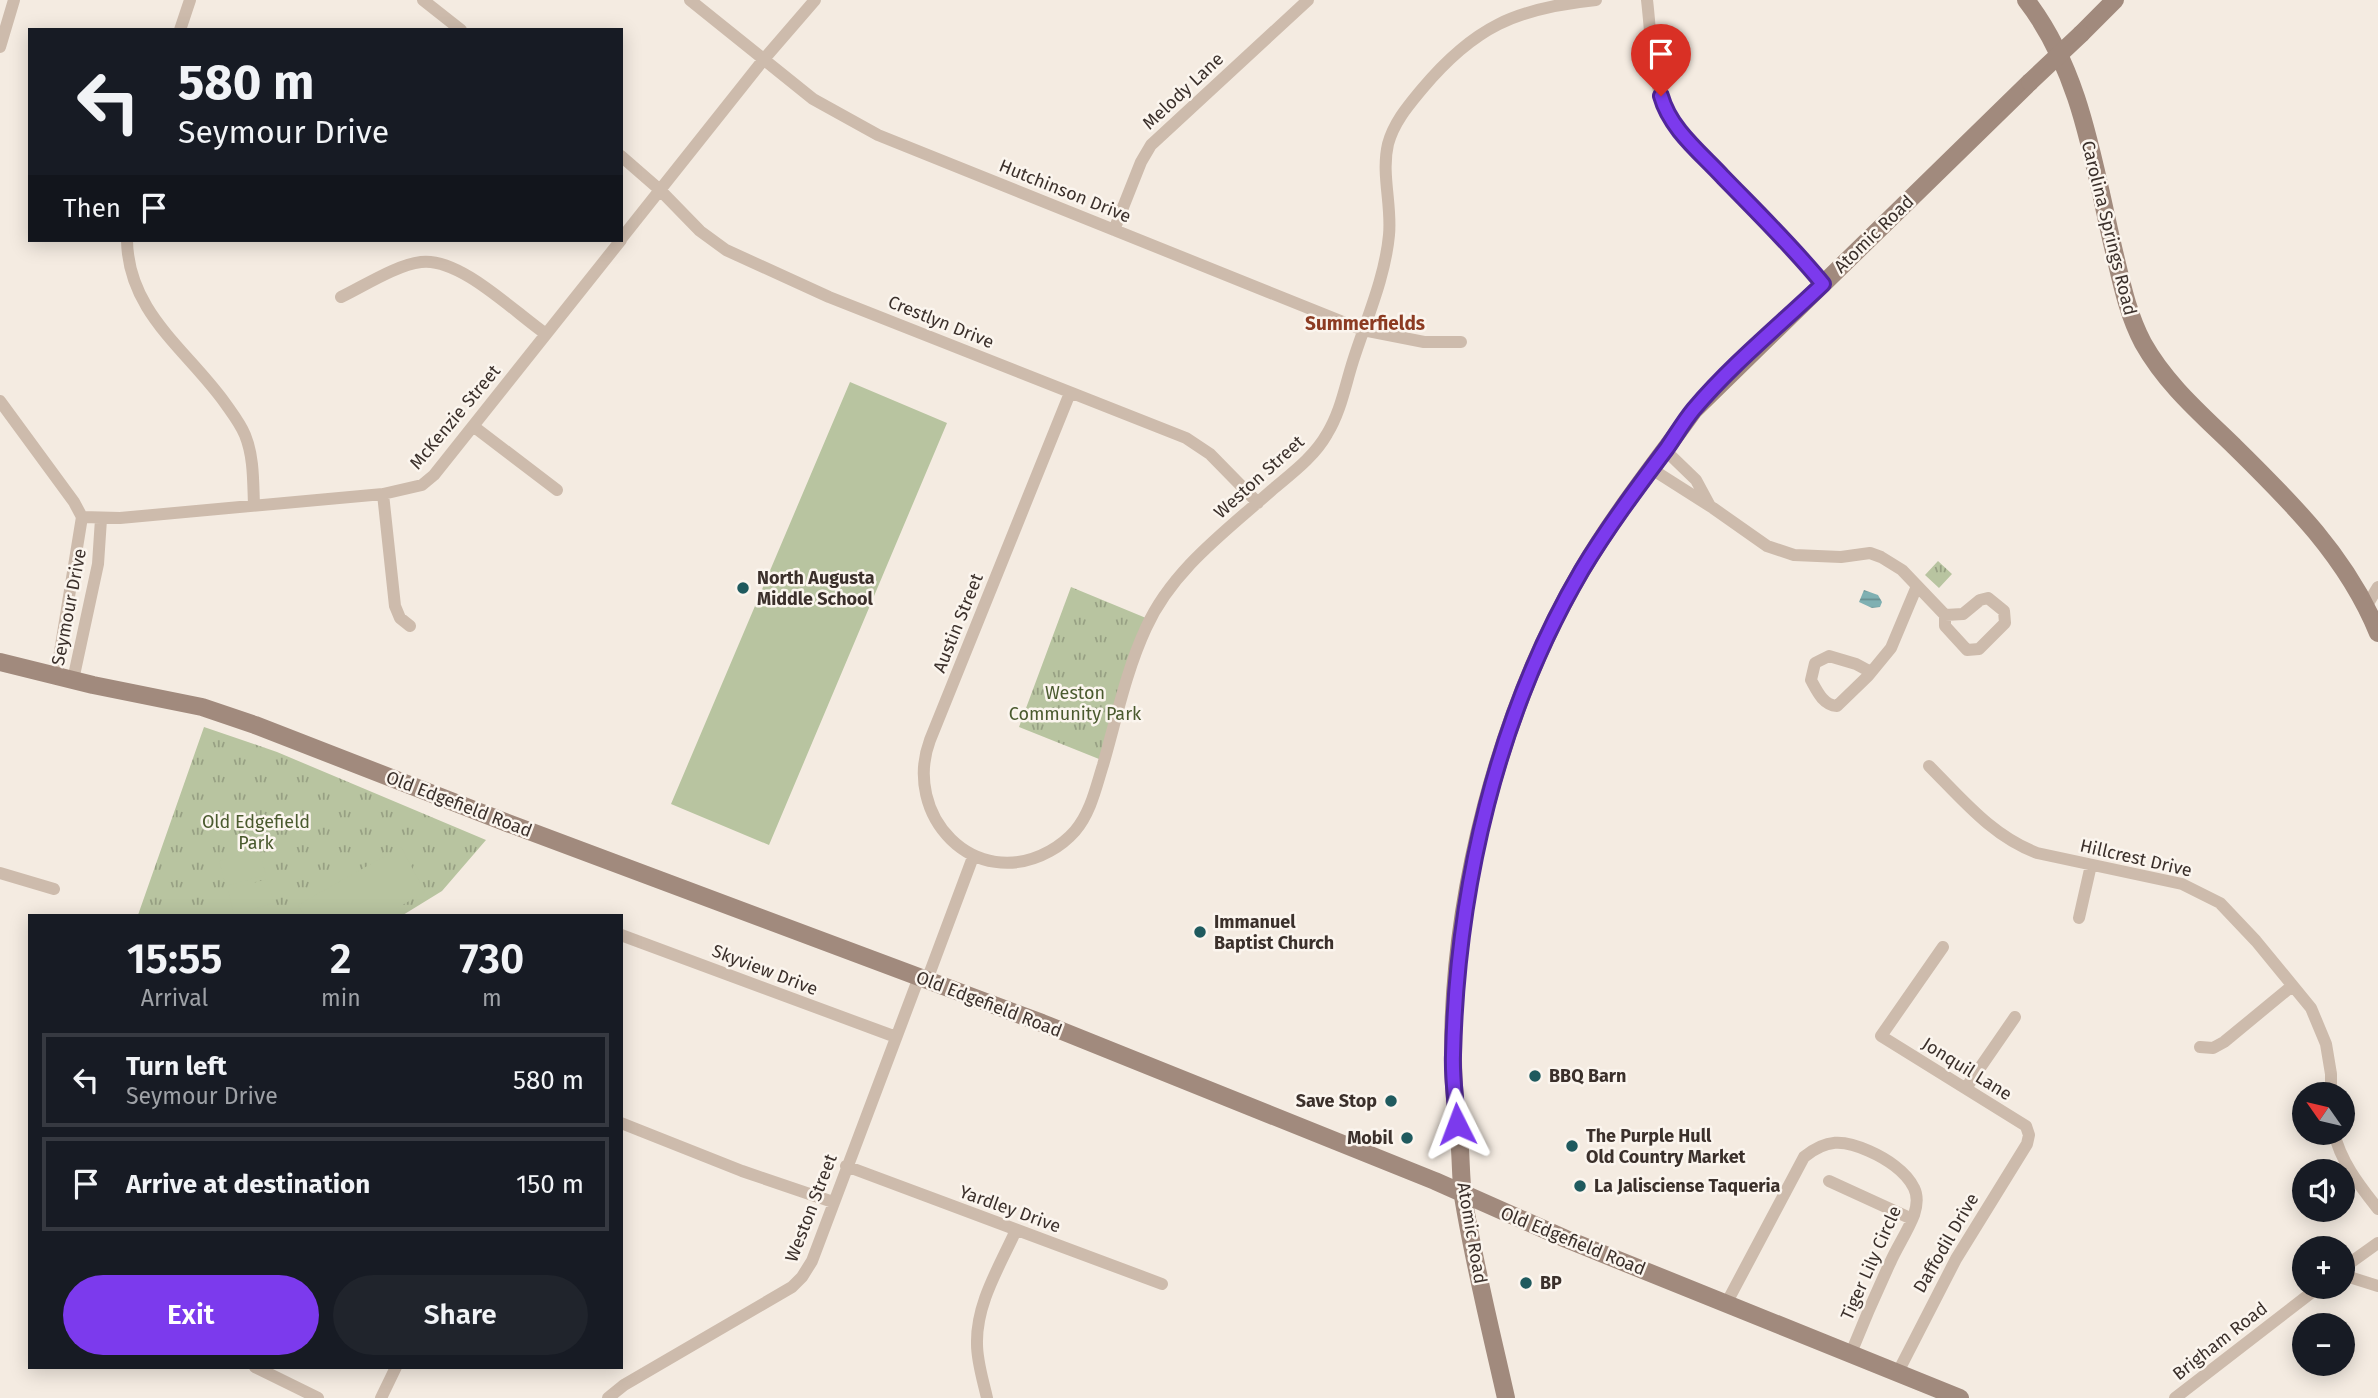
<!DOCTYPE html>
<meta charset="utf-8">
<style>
:root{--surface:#171b24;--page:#20242c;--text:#f1f3f6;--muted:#9ea1a6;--line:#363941;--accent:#7c3aed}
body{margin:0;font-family:"Fira Sans",sans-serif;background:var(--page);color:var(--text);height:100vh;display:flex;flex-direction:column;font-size:26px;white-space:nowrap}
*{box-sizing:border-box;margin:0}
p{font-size:23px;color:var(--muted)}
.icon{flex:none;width:38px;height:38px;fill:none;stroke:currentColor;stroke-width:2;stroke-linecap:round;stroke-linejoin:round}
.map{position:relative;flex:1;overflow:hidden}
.panel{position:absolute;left:28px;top:914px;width:595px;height:455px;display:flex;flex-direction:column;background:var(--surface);border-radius:0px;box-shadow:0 4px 18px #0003}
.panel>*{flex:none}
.banner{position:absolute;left:28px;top:28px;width:595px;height:214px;border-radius:0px;box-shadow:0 4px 18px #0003;background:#171b24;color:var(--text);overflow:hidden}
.needle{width:46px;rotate:304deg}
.controls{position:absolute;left:2292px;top:1082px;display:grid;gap:14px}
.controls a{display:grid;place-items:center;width:63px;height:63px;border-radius:50%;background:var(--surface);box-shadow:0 4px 18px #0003;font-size:35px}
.pin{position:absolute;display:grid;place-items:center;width:60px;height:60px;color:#fff;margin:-72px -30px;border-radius:50% 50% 50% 0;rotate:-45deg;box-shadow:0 0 7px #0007}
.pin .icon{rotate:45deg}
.me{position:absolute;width:77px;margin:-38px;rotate:357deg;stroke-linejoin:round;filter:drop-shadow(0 0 5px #0008)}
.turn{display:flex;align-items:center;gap:24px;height:147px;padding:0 35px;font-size:32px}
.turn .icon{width:91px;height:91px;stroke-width:2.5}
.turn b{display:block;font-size:49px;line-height:60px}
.then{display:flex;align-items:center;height:66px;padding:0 35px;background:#0003;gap:14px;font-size:26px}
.eta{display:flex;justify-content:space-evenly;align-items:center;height:119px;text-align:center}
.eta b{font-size:42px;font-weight:600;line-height:49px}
.action{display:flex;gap:14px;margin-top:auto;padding:14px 35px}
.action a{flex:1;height:80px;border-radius:42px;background:var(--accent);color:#fff;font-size:28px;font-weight:600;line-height:80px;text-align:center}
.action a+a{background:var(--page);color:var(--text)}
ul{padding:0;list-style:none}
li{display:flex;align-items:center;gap:21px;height:94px;margin:0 14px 10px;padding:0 21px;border:4px solid var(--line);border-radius:0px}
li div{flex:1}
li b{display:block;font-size:26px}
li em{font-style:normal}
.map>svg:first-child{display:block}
</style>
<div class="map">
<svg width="2378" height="1398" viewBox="0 0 2378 1398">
<defs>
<pattern id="grass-tufts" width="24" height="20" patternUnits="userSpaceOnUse" patternTransform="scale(1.75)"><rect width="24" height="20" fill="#b8c4a0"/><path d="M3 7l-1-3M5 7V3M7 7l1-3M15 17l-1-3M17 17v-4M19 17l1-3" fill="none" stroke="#97a083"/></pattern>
<pattern id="water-rules" width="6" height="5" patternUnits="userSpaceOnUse" patternTransform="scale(1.75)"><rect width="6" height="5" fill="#7fb0b2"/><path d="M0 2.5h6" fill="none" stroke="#699091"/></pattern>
</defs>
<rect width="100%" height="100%" fill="#f4ebe1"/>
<path fill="url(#grass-tufts)" d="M1938,561L1952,574L1939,588L1925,575Z
M1071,587L1146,618L1104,761L1019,727Z
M204,727L277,752L486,840L442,891L403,915H138Z"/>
<path fill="#b8c4a0" d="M850,382L947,423L769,845L671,804Z
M401,847L425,892L385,915H304L298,905Z
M259,850L266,875L226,886L219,861Z
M267,879L274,903L234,915L228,890Z"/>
<path fill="url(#water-rules)" d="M1864,590L1878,595L1882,602L1880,607L1872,608L1859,602Z"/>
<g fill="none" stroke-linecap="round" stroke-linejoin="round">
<path stroke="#cdbbac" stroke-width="12" d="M423,0L461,30
M690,0L813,99L878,135L1363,330L1424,342H1461
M1647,0C1651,33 1651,69 1662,100C1673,130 1700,153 1721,175C1756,211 1792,245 1823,284
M180,30L190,0
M0,47L14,0
M621,156L660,190L700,231L726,250L829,297L1186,438L1210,454L1258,503
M1114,230L1141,162L1151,145L1308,0
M621,239L764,59L815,0
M127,240C128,312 186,349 225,403C232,413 240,423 245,435C254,457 253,482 254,505
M341,297C364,286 396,265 421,262C460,257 514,312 546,334
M1070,393L930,740C902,815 974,893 1050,851C1059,846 1068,839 1075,831C1091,812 1096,787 1103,765C1116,720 1126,671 1146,628C1172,570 1226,531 1272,490C1292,473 1314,457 1327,434C1341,411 1345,386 1353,361C1366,320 1385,278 1389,235C1392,205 1381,174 1388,144C1394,122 1408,106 1422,89C1474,27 1516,8 1596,0
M0,401L74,502L82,517L120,518L383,494L422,485L434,475L621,240
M473,426L557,490
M1665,450L1696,480L1710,506
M1650,468L1713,508L1767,546L1794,555L1841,557L1870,553L1881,557L1902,570L1945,615
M383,494L395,606L400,618L410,626
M1988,598L2004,611L2005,623L1979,649L1967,650L1945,626V615L1963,614L1980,600Z
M2367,605L2378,587
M1829,656L1856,664L1869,671L1868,676L1837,706C1823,705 1817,691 1811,680L1815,663Z
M56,676L82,517
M1868,676L1891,648L1917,586
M73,680L98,564L101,519
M1929,766C1963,800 1992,836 2037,853L2182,884L2220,903L2256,941L2311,1008L2326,1044L2331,1074V1094
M0,873L54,889
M2079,918L2091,865
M621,935L896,1037
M927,980L973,857
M2200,1047L2213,1048L2224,1042L2292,986
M1966,1088L2015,1017
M621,1123L742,1171L833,1202
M2334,1132C2340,1161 2360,1186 2378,1209
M846,1166L1162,1284
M1829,1181L1912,1219
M2343,1268L2378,1243
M2343,1275L2378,1286
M1726,1304L1804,1157C1826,1139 1843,1139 1869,1151C1885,1158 1906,1171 1914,1188C1918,1196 1917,1206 1914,1215C1908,1231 1897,1247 1890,1263C1876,1293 1863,1323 1851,1353
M255,1367L318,1398
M1898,1372L1956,1259L2027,1144L2029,1135L2026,1126L1881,1036L1943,947
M381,1398L396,1367
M608,1398L624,1385L792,1287L802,1277L812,1261L919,977
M987,1398C983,1380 977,1362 977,1344C976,1303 1000,1266 1016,1230
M2175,1398L2320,1286"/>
<path stroke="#a18a7d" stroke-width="18" d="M2026,0C2081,71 2093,162 2113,247C2121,280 2127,313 2143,343C2166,384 2200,413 2234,446C2291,502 2347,557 2378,633
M2081,34L2115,0
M0,662L93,685L202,707L255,725L510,824L1042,1023L1435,1181L1566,1239L1960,1398
M1506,1398C1491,1331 1474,1264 1463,1196C1461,1181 1461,1165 1460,1149C1457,1120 1453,1090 1453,1060C1452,896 1499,711 1582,570C1615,514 1656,463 1694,410L2030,82"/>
<path stroke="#a18a7d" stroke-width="18" d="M2030,82L2081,34"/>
</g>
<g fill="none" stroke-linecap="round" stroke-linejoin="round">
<defs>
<path id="route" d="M1457,1124C1456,1101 1452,1078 1453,1055C1457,888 1497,715 1582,570C1608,527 1637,488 1667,448C1676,435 1684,421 1694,409C1732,364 1780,325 1823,284C1792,246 1757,212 1723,177C1701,153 1670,129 1661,96"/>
</defs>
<use href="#route" stroke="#51269a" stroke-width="18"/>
<use href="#route" stroke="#7c3aed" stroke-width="12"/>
</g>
<g fill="#1f5a5e" stroke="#fbf5ee" stroke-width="2.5">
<circle cx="743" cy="588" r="7"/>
<circle cx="1200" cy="932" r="7"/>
<circle cx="1535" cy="1076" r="7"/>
<circle cx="1391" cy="1101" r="7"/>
<circle cx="1407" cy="1138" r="7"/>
<circle cx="1572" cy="1146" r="7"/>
<circle cx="1580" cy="1186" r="7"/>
<circle cx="1526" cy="1283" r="7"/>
</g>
<g text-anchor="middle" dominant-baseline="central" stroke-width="5" stroke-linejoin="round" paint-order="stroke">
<g font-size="18" fill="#3b302b" stroke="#fbf5ee">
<text transform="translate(1183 91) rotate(-43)">Melody Lane</text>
<text transform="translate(1065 191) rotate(22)">Hutchinson Drive</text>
<text transform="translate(2109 228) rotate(76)">Carolina Springs Road</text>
<text transform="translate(1874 234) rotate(-44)">Atomic Road</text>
<text transform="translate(941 322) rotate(22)">Crestlyn Drive</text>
<text transform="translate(455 417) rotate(-50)">McKenzie Street</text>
<text transform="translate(1259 477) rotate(-42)">Weston Street</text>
<text transform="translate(69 607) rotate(-79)">Seymour Drive</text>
<text transform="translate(958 623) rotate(-68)">Austin Street</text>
<text transform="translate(459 804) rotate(21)">Old Edgefield Road</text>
<text transform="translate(2136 858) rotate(13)">Hillcrest Drive</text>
<text transform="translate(765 970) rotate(21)">Skyview Drive</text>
<text transform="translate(989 1004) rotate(21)">Old Edgefield Road</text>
<text transform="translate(1967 1069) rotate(32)">Jonquil Lane</text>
<text transform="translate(811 1208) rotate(-69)">Weston Street</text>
<text transform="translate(1010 1209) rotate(20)">Yardley Drive</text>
<text transform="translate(1472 1233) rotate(80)">Atomic Road</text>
<text transform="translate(1573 1241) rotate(22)">Old Edgefield Road</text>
<text transform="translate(1946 1243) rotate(-60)">Daffodil Drive</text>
<text transform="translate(1871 1263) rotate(-66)">Tiger Lily Circle</text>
<text transform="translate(2220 1341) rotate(-38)">Brigham Road</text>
</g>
<g font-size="18" font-weight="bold" fill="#3b302b" stroke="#fbf5ee" text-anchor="start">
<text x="757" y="578">North Augusta<tspan x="757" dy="21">Middle School</tspan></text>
<text x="1214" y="922">Immanuel<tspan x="1214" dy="21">Baptist Church</tspan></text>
<text x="1549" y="1076">BBQ Barn</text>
<text x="1377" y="1101" text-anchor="end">Save Stop</text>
<text x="1586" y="1136">The Purple Hull<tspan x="1586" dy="21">Old Country Market</tspan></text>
<text x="1393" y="1138" text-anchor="end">Mobil</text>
<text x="1594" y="1186">La Jalisciense Taqueria</text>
<text x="1540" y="1283">BP</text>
</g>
<g font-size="18" fill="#4a5a2e" stroke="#fbf5ee">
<text x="1075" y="693">Weston<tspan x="1075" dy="21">Community Park</tspan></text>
<text x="256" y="822">Old Edgefield<tspan x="256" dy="21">Park</tspan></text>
</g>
<g font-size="19" font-weight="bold" fill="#8c3b22" stroke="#fbf5ee">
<text x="1365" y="323">Summerfields</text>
</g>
</g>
</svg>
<div class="controls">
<a><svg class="needle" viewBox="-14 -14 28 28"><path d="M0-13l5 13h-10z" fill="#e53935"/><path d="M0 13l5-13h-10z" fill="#9ea1a6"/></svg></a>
<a><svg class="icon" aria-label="sound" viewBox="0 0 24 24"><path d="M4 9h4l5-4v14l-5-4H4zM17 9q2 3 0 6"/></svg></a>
<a>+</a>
<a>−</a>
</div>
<div class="pin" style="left:1661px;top:96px;background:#d93025"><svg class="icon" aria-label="arrive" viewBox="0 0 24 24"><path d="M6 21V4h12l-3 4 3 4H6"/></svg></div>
<svg class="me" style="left:1457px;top:1124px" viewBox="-20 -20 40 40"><path d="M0-17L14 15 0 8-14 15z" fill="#7c3aed" stroke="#fff" stroke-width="4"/></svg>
<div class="banner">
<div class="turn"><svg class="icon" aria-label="left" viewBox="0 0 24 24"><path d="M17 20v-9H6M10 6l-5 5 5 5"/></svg><div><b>580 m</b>Seymour Drive</div></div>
<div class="then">Then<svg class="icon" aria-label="arrive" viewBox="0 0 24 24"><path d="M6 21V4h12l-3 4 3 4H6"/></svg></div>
</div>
<section class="panel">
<div class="eta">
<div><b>15:55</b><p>Arrival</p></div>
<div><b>2</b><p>min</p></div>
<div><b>730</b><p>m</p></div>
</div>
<ul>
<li><svg class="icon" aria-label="left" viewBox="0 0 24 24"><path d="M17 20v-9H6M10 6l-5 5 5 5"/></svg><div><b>Turn left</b><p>Seymour Drive</p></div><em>580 m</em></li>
<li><svg class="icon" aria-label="arrive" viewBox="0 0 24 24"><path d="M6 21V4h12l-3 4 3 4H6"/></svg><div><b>Arrive at destination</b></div><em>150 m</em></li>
</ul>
<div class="action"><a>Exit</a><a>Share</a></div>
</section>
</div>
